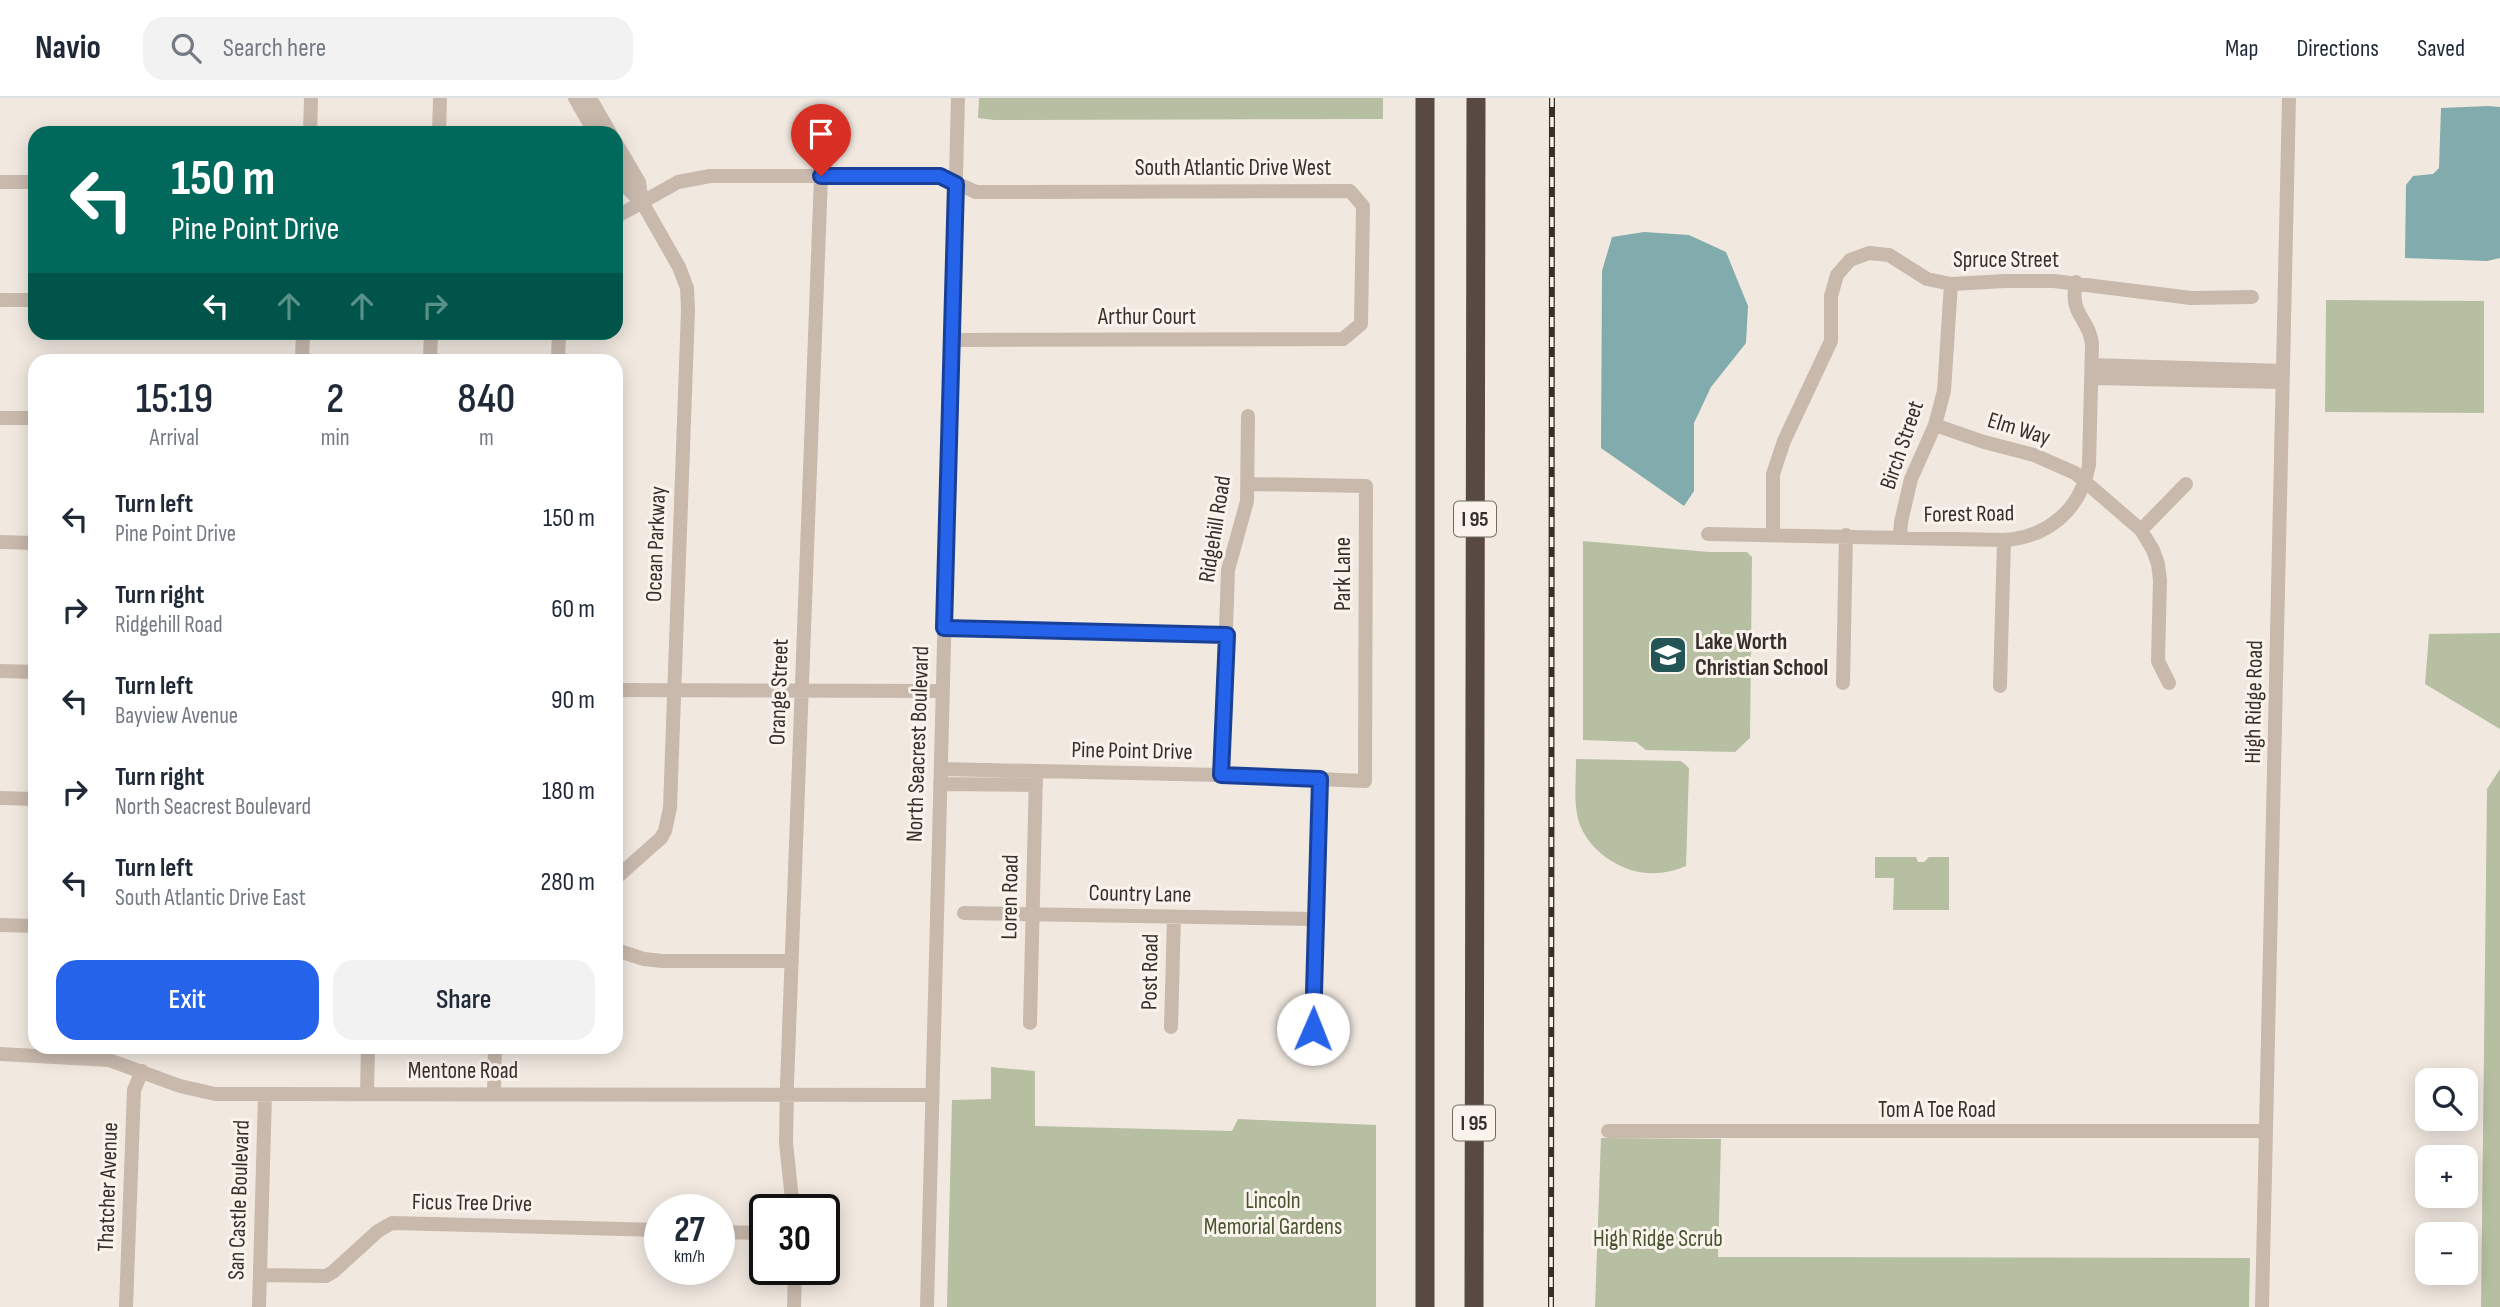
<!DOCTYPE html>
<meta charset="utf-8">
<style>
:root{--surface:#fff;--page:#f2f2f3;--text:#1f2937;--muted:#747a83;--line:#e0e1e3;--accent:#2563eb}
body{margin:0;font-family:"Sofia Sans Condensed",sans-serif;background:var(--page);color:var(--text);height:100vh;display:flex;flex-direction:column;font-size:26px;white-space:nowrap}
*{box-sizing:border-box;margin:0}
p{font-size:23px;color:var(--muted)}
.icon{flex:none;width:38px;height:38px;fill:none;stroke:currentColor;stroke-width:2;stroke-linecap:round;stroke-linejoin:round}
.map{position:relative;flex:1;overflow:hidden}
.details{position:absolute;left:28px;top:256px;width:595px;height:700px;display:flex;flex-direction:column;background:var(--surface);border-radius:21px;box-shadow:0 4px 18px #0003}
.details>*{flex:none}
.hud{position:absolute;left:28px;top:28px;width:595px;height:214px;border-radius:21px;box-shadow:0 4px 18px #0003;background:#00695c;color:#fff;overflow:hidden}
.tools{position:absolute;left:2415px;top:970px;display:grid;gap:14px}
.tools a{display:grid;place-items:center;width:63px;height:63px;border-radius:14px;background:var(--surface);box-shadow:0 4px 18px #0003;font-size:35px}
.speed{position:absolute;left:644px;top:1096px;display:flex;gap:14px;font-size:35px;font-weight:700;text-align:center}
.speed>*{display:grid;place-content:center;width:91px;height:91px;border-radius:50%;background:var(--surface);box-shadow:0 4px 18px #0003;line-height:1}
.speed small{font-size:18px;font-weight:400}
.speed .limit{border:4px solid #111;border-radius:10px;background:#fff;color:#111}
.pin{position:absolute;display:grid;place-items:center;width:60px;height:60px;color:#fff;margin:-72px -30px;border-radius:50% 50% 50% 0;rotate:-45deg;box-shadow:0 0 7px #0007}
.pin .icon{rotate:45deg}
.me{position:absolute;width:77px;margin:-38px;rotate:1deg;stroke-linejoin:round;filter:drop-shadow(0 0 5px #0008)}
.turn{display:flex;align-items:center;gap:24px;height:147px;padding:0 28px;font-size:32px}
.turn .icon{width:91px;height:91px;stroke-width:2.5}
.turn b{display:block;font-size:49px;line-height:60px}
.lanes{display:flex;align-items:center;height:66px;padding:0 28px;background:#0003;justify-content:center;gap:35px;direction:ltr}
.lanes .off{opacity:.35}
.eta{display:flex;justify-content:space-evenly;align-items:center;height:119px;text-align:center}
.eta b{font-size:42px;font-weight:600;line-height:49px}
.button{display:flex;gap:14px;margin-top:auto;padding:14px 28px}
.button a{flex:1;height:80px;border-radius:21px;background:var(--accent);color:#fff;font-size:28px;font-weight:600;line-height:80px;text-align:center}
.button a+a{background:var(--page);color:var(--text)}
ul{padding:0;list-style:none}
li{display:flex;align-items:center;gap:21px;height:91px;padding:0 28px}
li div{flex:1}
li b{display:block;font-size:26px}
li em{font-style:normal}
header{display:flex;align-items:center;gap:42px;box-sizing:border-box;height:98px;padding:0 35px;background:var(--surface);border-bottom:2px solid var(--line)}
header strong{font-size:33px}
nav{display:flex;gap:38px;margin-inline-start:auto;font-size:24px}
.search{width:490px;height:63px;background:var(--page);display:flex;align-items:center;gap:18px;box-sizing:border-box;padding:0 24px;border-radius:21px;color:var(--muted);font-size:26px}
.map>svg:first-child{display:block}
</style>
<header>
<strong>Navio</strong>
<div class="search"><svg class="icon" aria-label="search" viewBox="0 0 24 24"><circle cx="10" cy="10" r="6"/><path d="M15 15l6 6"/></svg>Search here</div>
<nav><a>Map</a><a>Directions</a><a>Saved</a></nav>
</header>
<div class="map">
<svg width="2500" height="1209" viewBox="0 0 2500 1209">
<rect width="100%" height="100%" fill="#f1e9e0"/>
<path fill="#b6bfa1" d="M979,0H1383V21L994,22L978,20Z
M2326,202L2484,203V315L2325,314Z
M1583,443L1709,454H1747L1752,459L1750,640L1735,654L1646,652L1636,644L1583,642Z
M2500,535V631L2425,586L2429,536Z
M1576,661L1681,663L1689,670L1686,768C1674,773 1662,776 1648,775C1618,774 1582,748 1577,716C1574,698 1576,679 1576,661Z
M2500,671V1209H2481L2487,691Z
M1875,759H1916L1918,764H1924L1929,759H1949V812H1893L1894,780H1875Z
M991,969L1035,973V1028L1232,1033L1238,1021L1376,1027V1209H947L952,1002L991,1001Z
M1601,1040L1721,1041L1718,1159L2250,1160L2249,1209H1595Z"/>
<path fill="#81abac" d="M2488,8L2500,9V160L2487,163L2405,160L2406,87L2413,78L2433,76L2439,70L2441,10Z
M1644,134L1689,137L1726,154L1748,208L1746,245L1711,289L1694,325V393L1684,408L1601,350L1602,173L1612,139Z"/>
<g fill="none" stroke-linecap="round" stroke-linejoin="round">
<path stroke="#c9b9ad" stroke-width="14" d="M575,0L595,35
M590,0L610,35
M310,35L311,0
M439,35L440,0
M616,45L639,84L642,104
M616,71L628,91L642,104L679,169L687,190L688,212L670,710L665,733L661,740L616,780
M0,84H35
M616,119L678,84L710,78H940L976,94L1350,93L1363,108L1361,226L1343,241L952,242
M0,202H35
M302,262L303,234
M430,262L431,234
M558,262L559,234
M2092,267L2283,273
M2092,280L2282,284
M0,320H35
M1935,327L1984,344L2034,357L2075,375L2141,432L2153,452L2158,466L2160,482L2158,563L2169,585
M2141,432L2186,386
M1708,436L2004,442C2049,439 2081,411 2089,367L2092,246C2089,219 2069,218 2076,184
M1773,436V376L1784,343L1831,243V198L1837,177L1850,162L1869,155L1889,157L1927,181L1951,186L2005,183H2054L2191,200L2252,199
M1900,439L1901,424L1911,381L1935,327L1944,293L1951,186
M0,444L35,445
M944,530L1227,537
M0,573L35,574
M1843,585L1846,437
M2000,588L2004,442
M616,592L943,593
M941,671L1221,677L1365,683L1366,388L1248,386
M1221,677L1228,472L1247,403L1248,318
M940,686L1036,687
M0,700L35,701
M964,815L1315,821
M0,827L35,828
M616,852L644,861L662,863H792
M1030,925L1036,675
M1171,929L1174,819
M1313,931L1320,681
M0,956L109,962L180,988L215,996L932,997
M494,995L495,948
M367,996L368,948
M1608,1033H2266
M793,1111L786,1045L787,986L821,78
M719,1134L765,1135
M260,1177L326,1178L333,1174L378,1133L392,1125L660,1132
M126,1209L134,992L142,973
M259,1209L265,996
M794,1209L795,1171
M927,1209L958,0
M2262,1209L2289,0"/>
<path stroke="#584943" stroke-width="19" d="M1425,1209V0
M1474,1209L1476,0"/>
<defs>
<path id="rail" d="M1551,1209L1552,0"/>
</defs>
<use href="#rail" stroke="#382f2b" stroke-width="6"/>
<use href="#rail" stroke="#f9f3ec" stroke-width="3.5" stroke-dasharray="10" stroke-linecap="butt"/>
</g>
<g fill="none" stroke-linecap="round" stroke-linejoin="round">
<defs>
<path id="route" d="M821,78H940L956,86L944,530L1227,537L1221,677L1320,681L1313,931"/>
</defs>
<use href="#route" stroke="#184099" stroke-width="18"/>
<use href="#route" stroke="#2563eb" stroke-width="12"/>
</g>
<defs>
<symbol id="school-square" viewBox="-11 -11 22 22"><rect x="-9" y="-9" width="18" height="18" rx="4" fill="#235456" stroke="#f9f3ec"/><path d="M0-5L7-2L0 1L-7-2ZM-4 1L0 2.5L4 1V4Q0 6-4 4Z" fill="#fff"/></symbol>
</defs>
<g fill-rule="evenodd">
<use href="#school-square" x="1646" y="535" width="44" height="44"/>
</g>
<g text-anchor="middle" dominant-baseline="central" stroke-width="6" stroke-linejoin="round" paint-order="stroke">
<g fill="#f9f3ec" stroke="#726a65" stroke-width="2">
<rect x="1454" y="403.5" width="42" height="35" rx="5"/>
<rect x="1453" y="1007.5" width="42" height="35" rx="5"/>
</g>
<g font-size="21" font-weight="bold" fill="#382f2b">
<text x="1475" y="421">I 95</text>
<text x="1474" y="1025">I 95</text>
</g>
<g font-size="23" fill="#382f2b" stroke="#f9f3ec">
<text x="1233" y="70">South Atlantic Drive West</text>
<text x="2006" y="162">Spruce Street</text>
<text x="1147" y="219">Arthur Court</text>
<text transform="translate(2019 331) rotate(17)">Elm Way</text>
<text transform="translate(1902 347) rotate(-71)">Birch Street</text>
<text transform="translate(1969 416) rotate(-1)">Forest Road</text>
<text transform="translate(1215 431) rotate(-81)">Ridgehill Road</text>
<text transform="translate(656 446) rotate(-88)">Ocean Parkway</text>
<text transform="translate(1343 476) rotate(-90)">Park Lane</text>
<text transform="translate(779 594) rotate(-88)">Orange Street</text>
<text transform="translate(2254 604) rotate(-89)">High Ridge Road</text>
<text transform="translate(918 646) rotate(-88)">North Seacrest Boulevard</text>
<text transform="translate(1132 653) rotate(1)">Pine Point Drive</text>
<text transform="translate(1140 796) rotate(1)">Country Lane</text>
<text transform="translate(1010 799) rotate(-89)">Loren Road</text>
<text transform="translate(1150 874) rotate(-89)">Post Road</text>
<text x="463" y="973">Mentone Road</text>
<text x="1937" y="1012">Tom A Toe Road</text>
<text transform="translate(108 1089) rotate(-88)">Thatcher Avenue</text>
<text transform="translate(239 1102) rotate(-88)">San Castle Boulevard</text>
<text transform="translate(472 1105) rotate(1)">Ficus Tree Drive</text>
</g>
<g font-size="23" font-weight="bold" fill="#382f2b" stroke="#f9f3ec" text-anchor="start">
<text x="1695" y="544">Lake Worth<tspan x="1695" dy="26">Christian School</tspan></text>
</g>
<g font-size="23" fill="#485430" stroke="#f9f3ec">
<text x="1273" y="1103">Lincoln<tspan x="1273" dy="26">Memorial Gardens</tspan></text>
<text x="1658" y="1141">High Ridge Scrub</text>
</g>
</g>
</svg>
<div class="tools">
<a><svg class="icon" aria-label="search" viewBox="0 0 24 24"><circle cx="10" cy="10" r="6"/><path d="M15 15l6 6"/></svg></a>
<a>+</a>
<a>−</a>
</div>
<div class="speed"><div>27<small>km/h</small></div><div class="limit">30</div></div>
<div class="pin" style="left:821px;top:78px;background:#d93025"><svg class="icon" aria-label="arrive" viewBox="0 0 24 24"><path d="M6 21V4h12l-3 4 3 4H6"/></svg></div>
<svg class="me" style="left:1313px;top:931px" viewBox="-20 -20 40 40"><circle r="19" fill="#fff"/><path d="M0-13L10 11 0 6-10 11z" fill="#2563eb"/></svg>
<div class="hud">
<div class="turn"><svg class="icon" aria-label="left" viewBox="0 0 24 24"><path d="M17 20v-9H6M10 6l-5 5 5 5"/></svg><div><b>150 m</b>Pine Point Drive</div></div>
<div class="lanes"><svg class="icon" aria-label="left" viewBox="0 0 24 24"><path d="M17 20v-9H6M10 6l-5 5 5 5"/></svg><svg class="icon off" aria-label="ahead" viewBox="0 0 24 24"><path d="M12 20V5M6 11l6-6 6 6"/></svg><svg class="icon off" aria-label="ahead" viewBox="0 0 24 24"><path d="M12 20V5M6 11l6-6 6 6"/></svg><svg class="icon off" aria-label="right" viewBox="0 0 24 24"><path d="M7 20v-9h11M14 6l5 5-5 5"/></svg></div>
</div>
<section class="details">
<div class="eta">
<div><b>15:19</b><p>Arrival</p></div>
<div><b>2</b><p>min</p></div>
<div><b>840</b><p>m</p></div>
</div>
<ul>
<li><svg class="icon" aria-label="left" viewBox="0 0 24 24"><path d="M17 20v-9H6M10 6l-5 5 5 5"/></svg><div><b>Turn left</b><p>Pine Point Drive</p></div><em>150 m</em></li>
<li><svg class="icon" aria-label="right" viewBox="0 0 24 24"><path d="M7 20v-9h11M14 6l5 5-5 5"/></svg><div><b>Turn right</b><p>Ridgehill Road</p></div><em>60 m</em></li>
<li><svg class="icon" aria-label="left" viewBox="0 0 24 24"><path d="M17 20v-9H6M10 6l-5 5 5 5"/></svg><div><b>Turn left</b><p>Bayview Avenue</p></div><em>90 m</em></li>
<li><svg class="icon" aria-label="right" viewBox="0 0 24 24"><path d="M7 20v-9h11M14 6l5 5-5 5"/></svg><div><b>Turn right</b><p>North Seacrest Boulevard</p></div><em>180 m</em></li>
<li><svg class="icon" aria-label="left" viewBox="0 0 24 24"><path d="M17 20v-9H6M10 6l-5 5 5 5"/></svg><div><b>Turn left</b><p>South Atlantic Drive East</p></div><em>280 m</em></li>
</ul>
<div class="button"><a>Exit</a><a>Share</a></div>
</section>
</div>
